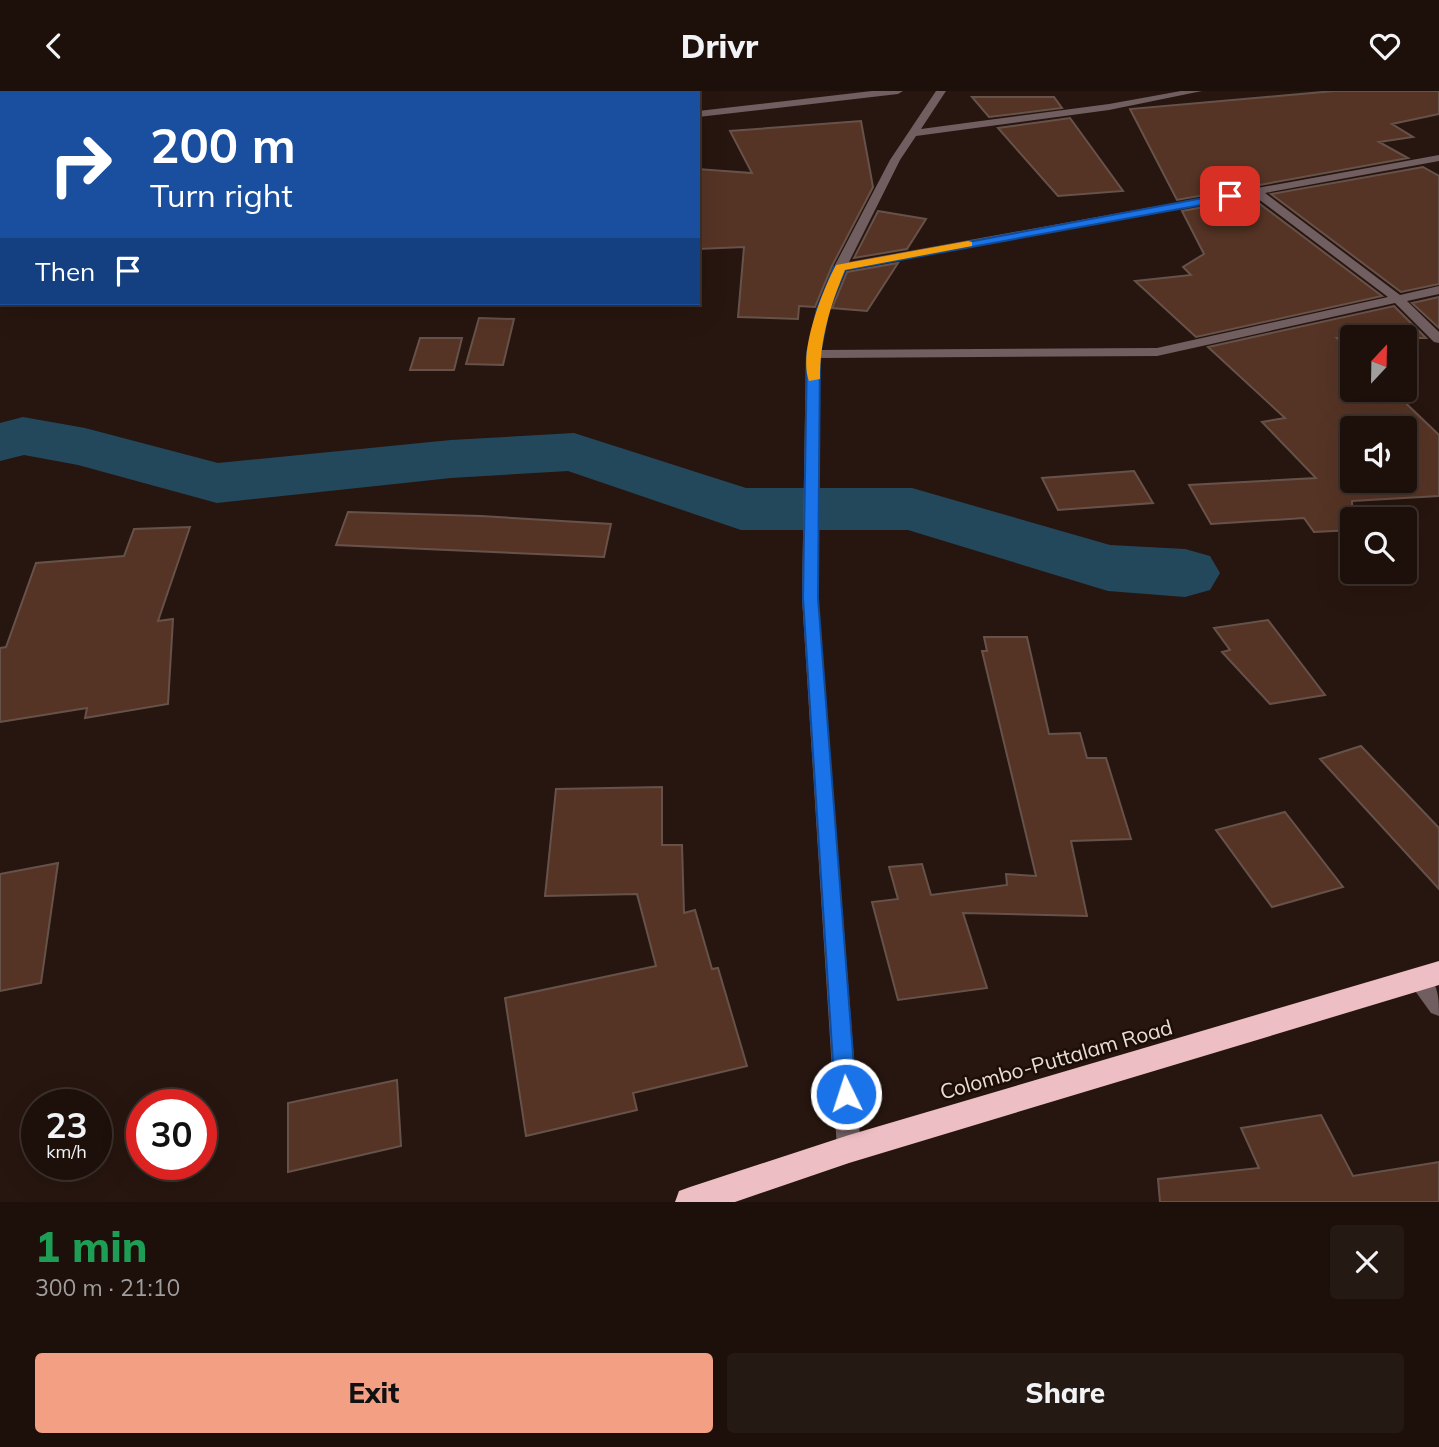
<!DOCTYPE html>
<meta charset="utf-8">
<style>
:root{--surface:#1d100b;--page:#251914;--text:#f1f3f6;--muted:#a09d9d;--line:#3b302c;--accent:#f39f83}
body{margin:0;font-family:Mulish,sans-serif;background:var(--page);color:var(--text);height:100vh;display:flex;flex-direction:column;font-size:26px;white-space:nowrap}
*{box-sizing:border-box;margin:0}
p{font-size:23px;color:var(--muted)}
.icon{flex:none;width:38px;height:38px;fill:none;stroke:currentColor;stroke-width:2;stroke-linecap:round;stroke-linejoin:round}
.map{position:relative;height:1111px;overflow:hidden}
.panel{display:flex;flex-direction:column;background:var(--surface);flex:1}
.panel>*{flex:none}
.hud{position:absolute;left:0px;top:0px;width:700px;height:214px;box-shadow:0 7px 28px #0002,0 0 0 2px var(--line);background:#1a4fa0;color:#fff;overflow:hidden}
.needle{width:46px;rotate:22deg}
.tools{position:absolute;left:1340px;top:234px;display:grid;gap:14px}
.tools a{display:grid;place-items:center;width:77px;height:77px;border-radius:7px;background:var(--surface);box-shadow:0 7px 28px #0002,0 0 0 2px var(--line);font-size:35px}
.speed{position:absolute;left:21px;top:998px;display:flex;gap:14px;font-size:35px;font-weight:700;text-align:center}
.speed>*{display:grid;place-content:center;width:91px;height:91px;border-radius:50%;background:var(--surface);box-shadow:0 7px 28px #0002,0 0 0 2px var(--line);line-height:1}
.speed small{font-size:18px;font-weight:400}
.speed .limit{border:10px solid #d22;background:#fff;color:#111}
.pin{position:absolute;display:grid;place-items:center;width:60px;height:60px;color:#fff;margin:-30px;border-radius:14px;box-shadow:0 4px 10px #0006}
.me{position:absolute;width:77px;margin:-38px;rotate:356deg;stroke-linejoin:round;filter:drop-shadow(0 0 5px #0008)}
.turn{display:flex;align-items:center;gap:24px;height:147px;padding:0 35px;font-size:32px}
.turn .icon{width:91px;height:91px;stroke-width:2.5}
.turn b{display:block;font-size:49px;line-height:60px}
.then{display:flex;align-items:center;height:66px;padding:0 35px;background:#0003;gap:14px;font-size:26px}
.round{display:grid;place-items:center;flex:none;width:74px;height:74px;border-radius:7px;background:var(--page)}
.head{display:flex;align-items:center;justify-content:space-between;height:119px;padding:0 35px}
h1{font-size:42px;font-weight:800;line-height:52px;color:#1e9e55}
.primary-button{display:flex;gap:14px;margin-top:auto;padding:14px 35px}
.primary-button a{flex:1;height:80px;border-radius:7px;background:var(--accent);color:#111;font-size:28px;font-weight:800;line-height:80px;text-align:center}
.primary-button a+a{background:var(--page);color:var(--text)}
header{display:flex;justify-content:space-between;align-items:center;height:91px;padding:0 35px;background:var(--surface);font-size:32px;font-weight:800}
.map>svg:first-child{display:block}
</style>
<header><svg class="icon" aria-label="back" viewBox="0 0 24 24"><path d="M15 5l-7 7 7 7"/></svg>Drivr<svg class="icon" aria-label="heart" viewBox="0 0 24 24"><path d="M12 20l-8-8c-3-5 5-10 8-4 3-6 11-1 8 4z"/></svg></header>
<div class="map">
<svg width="1439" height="1111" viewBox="0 0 1439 1111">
<rect width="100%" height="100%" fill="#27160f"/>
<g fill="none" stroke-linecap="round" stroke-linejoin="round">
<path fill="#23485c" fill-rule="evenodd" d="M23,326L85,337L218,372L451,349L574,342L746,397H912L1110,454L1185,458L1210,465L1220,482L1210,499L1185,506L1108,500L908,439H741L568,380L451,387L217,412L78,374L24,364L0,370V332Z"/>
</g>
<path fill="#553425" stroke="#67524a" stroke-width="2" fill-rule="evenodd" d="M1334,0H1439V23L1392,33L1413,46L1379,51L1408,67L1177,109L1130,18Z
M972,6H1054L1062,17L989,26Z
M1070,27L1123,100L1058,105L998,37Z
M861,30L873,96L832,175L815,216L799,215L798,228L738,226L744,156L698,158V78L752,82L730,40Z
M1423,76L1439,85V193L1401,201L1271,103Z
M1252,107L1382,205L1196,246L1135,190L1191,184L1183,176L1204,163L1182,120Z
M878,120L926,128L907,158L854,167Z
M898,172L867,220L832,217L847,181Z
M1439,206V237L1412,212Z
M1394,215L1426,247H1337L1353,261V299H1392L1439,344V405L1352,410L1353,439L1314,441L1304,427L1211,433L1189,394L1316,387L1262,331L1285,327L1208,256ZM1353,338H1405V390H1353Z
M479,227L514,228L503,274L466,273Z
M420,247H462L454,279H410Z
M1134,380L1153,412L1058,419L1042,387Z
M348,421L481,425L611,433L604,466L336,454Z
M190,436L158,530L173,528L168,613L85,627L87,617L0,631V557L6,556L36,472L124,465L134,438Z
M1268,529L1325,604L1270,613L1222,561L1230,559L1214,537Z
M984,546H1027L1049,643L1080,642L1087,667H1106L1131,748L1071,750L1087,825L963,822L987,897L898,909L872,811L898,808L889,776L922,773L931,804L1007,794L1006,783L1036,785L982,560H987Z
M1361,655L1439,737V798L1320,668Z
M662,696V754H682L684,822L695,819L712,878L718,877L747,975L633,1002L637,1019L526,1045L505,907L656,875L637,803L545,805L556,698Z
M1285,721L1343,796L1272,816L1216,739Z
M58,772L41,892L0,900V783Z
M397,989L401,1055L288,1081V1012Z
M1321,1024L1353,1085L1439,1071V1111H1160L1158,1088L1259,1077L1241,1037Z"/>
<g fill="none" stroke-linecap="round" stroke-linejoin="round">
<path fill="#715e61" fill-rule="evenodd" d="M872,0H903L898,3L698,26V20Z
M936,0H946L921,38L1109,13L1181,0H1202L1109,19L916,45L900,69L849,171L1439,64V70L1265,102L1400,204L1439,195V203L1407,210L1439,241V252L1434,251L1395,212L1157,265L820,267L818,507L861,1058L858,1066L849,1070L840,1066L837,1058L802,507L806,263L817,218L834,176L890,69ZM1253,104L1388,206L1157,257L821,259L829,218L845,179Z
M1419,880C1439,888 1439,906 1439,925L1431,922L1408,890L1411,883Z"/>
<path fill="#edbec4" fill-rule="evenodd" d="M1439,870V894L849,1072L735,1111H675L679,1100L690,1096L849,1044Z"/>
</g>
<path fill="#1a73e8" stroke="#114b97" stroke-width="2" d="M1230,102L1234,103V108L845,179L829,218L820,263L818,507L856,1003L853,1010L846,1013L838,1010L835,1003L803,507L807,263L817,218L834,176Z"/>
<path fill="#f59e0b" d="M968,150L972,151V155L845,179C830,215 820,248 820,288L809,290C798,262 822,200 836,174Z"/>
<g text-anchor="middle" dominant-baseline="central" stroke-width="5" stroke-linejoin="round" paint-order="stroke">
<g font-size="21" fill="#e9ddd7" stroke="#1d0d07">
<text transform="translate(1056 968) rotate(-16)">Colombo-Puttalam Road</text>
</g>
</g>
</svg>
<div class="tools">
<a><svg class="needle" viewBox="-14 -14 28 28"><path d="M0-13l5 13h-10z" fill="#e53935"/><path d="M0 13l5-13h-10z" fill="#a09d9d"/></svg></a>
<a><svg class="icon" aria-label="sound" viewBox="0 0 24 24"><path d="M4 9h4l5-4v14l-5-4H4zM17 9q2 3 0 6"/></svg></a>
<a><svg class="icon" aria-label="search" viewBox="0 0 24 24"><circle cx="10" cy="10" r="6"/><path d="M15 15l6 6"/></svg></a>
</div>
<div class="speed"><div>23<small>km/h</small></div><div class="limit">30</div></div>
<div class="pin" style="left:1230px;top:105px;background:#d93025"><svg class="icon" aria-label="arrive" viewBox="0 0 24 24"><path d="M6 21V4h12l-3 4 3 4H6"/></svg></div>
<svg class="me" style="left:846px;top:1003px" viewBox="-20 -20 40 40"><circle r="17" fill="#1a73e8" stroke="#fff" stroke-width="3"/><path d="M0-11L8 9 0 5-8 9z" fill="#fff"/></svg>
<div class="hud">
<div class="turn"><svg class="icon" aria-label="right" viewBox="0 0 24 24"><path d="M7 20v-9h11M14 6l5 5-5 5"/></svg><div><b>200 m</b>Turn right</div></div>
<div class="then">Then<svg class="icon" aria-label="arrive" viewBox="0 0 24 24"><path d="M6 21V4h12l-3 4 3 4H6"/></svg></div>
</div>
</div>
<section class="panel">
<div class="head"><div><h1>1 min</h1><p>300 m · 21:10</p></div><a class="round"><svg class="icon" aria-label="close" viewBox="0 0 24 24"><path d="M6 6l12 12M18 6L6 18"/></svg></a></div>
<div class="primary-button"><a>Exit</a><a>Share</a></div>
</section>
